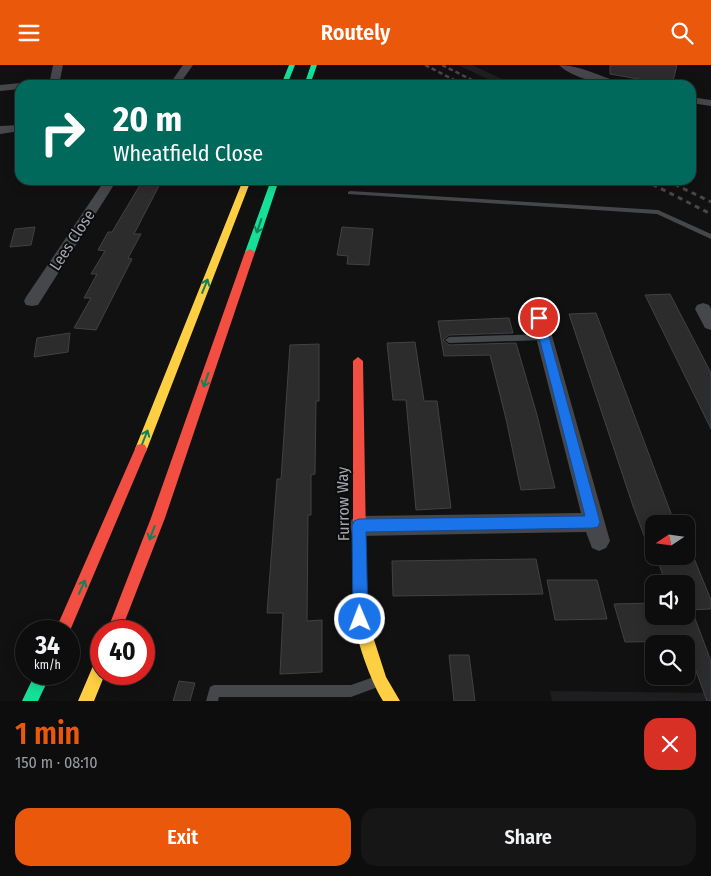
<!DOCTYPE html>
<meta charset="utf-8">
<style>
:root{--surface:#0d0d0e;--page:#161617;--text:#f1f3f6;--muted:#9a9c9e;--line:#2d2d2e;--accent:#ea580c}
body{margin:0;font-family:"Fira Sans Condensed",sans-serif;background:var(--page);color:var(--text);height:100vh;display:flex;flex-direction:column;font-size:19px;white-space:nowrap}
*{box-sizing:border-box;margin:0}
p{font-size:16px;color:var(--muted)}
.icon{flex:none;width:28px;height:28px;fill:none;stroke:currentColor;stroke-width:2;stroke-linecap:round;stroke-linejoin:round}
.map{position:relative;height:636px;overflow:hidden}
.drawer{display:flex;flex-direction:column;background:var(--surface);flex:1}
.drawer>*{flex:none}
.top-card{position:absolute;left:15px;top:15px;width:681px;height:105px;border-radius:15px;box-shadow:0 2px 12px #0003,0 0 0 1px var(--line);background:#00695c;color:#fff;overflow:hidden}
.needle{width:32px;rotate:257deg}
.buttons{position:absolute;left:645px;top:450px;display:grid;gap:10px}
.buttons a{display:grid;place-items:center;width:50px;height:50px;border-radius:10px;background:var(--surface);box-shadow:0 2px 12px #0003,0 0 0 1px var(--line);font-size:25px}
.speed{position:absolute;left:15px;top:555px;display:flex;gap:10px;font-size:25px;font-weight:700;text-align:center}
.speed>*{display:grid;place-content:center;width:65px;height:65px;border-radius:50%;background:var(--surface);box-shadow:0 2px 12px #0003,0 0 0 1px var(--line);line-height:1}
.speed small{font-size:12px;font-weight:400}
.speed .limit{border:8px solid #d22;background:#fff;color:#111}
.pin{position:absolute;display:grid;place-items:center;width:42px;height:42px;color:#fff;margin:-21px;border:2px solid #fff;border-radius:50%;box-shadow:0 1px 5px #0007}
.me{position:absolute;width:55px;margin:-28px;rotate:359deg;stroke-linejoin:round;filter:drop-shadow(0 0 4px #0008)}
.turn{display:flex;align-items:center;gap:18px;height:105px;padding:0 15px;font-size:22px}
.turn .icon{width:65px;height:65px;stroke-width:2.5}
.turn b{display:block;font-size:35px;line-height:42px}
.round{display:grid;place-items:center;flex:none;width:52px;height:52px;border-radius:15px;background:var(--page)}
.headline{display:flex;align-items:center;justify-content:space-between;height:85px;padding:0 15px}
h1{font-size:30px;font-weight:600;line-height:38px;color:var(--accent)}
.primary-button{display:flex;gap:10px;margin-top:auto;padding:10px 15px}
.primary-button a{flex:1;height:58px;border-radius:15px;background:var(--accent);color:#fff;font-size:20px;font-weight:600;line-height:58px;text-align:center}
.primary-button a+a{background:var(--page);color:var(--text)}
header{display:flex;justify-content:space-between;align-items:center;height:65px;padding:0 15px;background:var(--accent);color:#fff;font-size:22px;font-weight:600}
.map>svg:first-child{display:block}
</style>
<header><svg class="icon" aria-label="menu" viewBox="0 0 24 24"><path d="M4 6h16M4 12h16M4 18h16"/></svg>Routely<svg class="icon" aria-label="search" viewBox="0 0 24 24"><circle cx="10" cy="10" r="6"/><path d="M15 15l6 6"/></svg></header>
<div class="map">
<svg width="711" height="636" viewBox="0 0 711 636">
<rect width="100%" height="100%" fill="#111112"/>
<path fill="#1e1e20" d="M550,626L711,628V636H552Z"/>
<path fill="#1c211c" d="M458,0H472L515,20H500Z"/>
<path fill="#2c2c2d" stroke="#414245" d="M610,0H677L672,20L610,9Z
M143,115H162L134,169H141L128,193L132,194L96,265L74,263L91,233H84L97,209H91L105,186L98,185L108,167H112Z
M35,162L31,180L10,182L15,164Z
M342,162L373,164L369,200L347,199L348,191L337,190Z
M670,229L711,308V364L645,230Z
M596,248L675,459H654V492H652L633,441L569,249Z
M509,253L513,268L449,270L443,275L449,280L516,278L537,350L555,423L521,425L506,354L490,290L444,291L438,256Z
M70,268L68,287L34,292L37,273Z
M415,277L424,336H437L451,443L416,445L406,335H393L387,278Z
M319,279V336H316L315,409L311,410V450H308L307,556L322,555V607L280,609L283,548H267L277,414H281L290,280Z
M687,476L711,535V544L686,545V519H666L657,494L686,493Z
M536,494L543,529L393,531L392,496Z
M547,515H597L607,554L555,555Z
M654,538V551H694L711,596V636H707L685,576L625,577L614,539Z
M449,590H469L475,636H454Z
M179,616L195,618L190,636H173Z"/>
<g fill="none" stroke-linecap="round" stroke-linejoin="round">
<path fill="#46474a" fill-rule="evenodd" d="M350,126L658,145L711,169V174L657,149L348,129V127Z
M544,269L548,272L544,275L449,278L445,275L449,272Z
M374,612L378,614L380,618L378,622L351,632H219L218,636H206L210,622L214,620H351Z"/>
<path fill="#46474a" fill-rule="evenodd" d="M53,0H63L59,20H49Z
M183,0H193L179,20H169Z
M559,0C579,0 602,12 622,18L623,20C604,20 573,14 559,0Z
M20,18L25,20H20V24L0,26V20Z
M691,32L711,35V41L691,38Z
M20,60V66L0,69V61Z
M105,115H117L38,240L32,241L26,240L24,236L26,232Z
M703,238L709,240L711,244V265L705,263L695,244L697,240Z
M539,247L545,249L547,253L610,476L606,483L599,486L592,483L586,467L359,471L352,468L349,461L352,454L359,451L581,448L531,253L533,249Z"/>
<path fill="#16e098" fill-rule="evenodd" d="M289,0H295L287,20H281Z
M311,0H317L310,20H304Z
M271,115H279L255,187L250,190L247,189L245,187Z
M35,609H51L38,636H22Z"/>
<path fill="#ffcf43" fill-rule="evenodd" d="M243,115H251L147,384L145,388L141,389L137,388L135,384Z
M360,528L365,530L367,535V553L386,612L400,636H383C370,616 346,552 355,530Z
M101,591V609H105L94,636H78L96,594Z"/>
<path fill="#f24e42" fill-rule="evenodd" d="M250,184L255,187L165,453L121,566H107L151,453L245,187Z
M358,292L363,296L367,535L365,540L360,542L355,540L353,535V296Z
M141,379L145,380L147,384L69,568V566H55L135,384L137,380Z"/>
<path stroke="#47484a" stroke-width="2.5" stroke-dasharray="4.5 3" stroke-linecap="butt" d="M425,0L464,20
M442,0L482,20"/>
<path stroke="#47484a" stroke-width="3" stroke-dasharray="5 4.5" stroke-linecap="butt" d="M644,115L711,149
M666,115L711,137"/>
</g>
<defs><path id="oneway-shaft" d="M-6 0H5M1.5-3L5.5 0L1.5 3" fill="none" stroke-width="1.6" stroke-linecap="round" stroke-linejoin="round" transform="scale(1.25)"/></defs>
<g stroke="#128159">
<use href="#oneway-shaft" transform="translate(259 161) rotate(109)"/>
<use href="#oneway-shaft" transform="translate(205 221) rotate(-68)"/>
<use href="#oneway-shaft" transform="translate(206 315) rotate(109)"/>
<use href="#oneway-shaft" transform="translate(145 372) rotate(-68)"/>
<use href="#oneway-shaft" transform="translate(152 468) rotate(111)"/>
<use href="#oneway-shaft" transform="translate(82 522) rotate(-66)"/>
</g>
<path fill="#1a73e8" stroke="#114b97" d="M539,249L544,253L600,457L598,462L593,463L366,467L368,554L366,559L360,561L355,559L353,554L352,461L354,456L359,454L585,451L534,253Z"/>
<g text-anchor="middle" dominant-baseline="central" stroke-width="4" stroke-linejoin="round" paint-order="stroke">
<g font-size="16" fill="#a4a8b1" stroke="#0c0c0d">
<text transform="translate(72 175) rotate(-57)">Lees Close</text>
<text transform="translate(343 439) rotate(-91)">Furrow Way</text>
</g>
</g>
</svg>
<div class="buttons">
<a><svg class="needle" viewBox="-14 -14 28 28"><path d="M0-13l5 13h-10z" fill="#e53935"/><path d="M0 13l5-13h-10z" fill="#9a9c9e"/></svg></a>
<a><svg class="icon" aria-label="sound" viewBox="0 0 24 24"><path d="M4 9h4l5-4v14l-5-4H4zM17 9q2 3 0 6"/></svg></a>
<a><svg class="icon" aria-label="search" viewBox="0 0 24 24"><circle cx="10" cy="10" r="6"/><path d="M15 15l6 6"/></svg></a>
</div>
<div class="speed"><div>34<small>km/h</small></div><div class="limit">40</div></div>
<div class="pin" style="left:539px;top:253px;background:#d93025"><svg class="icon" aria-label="arrive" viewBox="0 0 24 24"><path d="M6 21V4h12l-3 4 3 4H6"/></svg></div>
<svg class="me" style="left:360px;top:554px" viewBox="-20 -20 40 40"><circle r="17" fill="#1a73e8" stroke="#fff" stroke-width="3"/><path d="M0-11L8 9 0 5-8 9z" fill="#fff"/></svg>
<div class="top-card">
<div class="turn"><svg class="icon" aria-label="right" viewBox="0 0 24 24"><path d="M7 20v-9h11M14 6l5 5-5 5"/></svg><div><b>20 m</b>Wheatfield Close</div></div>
</div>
</div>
<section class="drawer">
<div class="headline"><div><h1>1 min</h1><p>150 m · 08:10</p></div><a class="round" style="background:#d93025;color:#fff"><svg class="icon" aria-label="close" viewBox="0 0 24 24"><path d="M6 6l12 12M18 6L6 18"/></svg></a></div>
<div class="primary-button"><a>Exit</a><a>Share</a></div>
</section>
